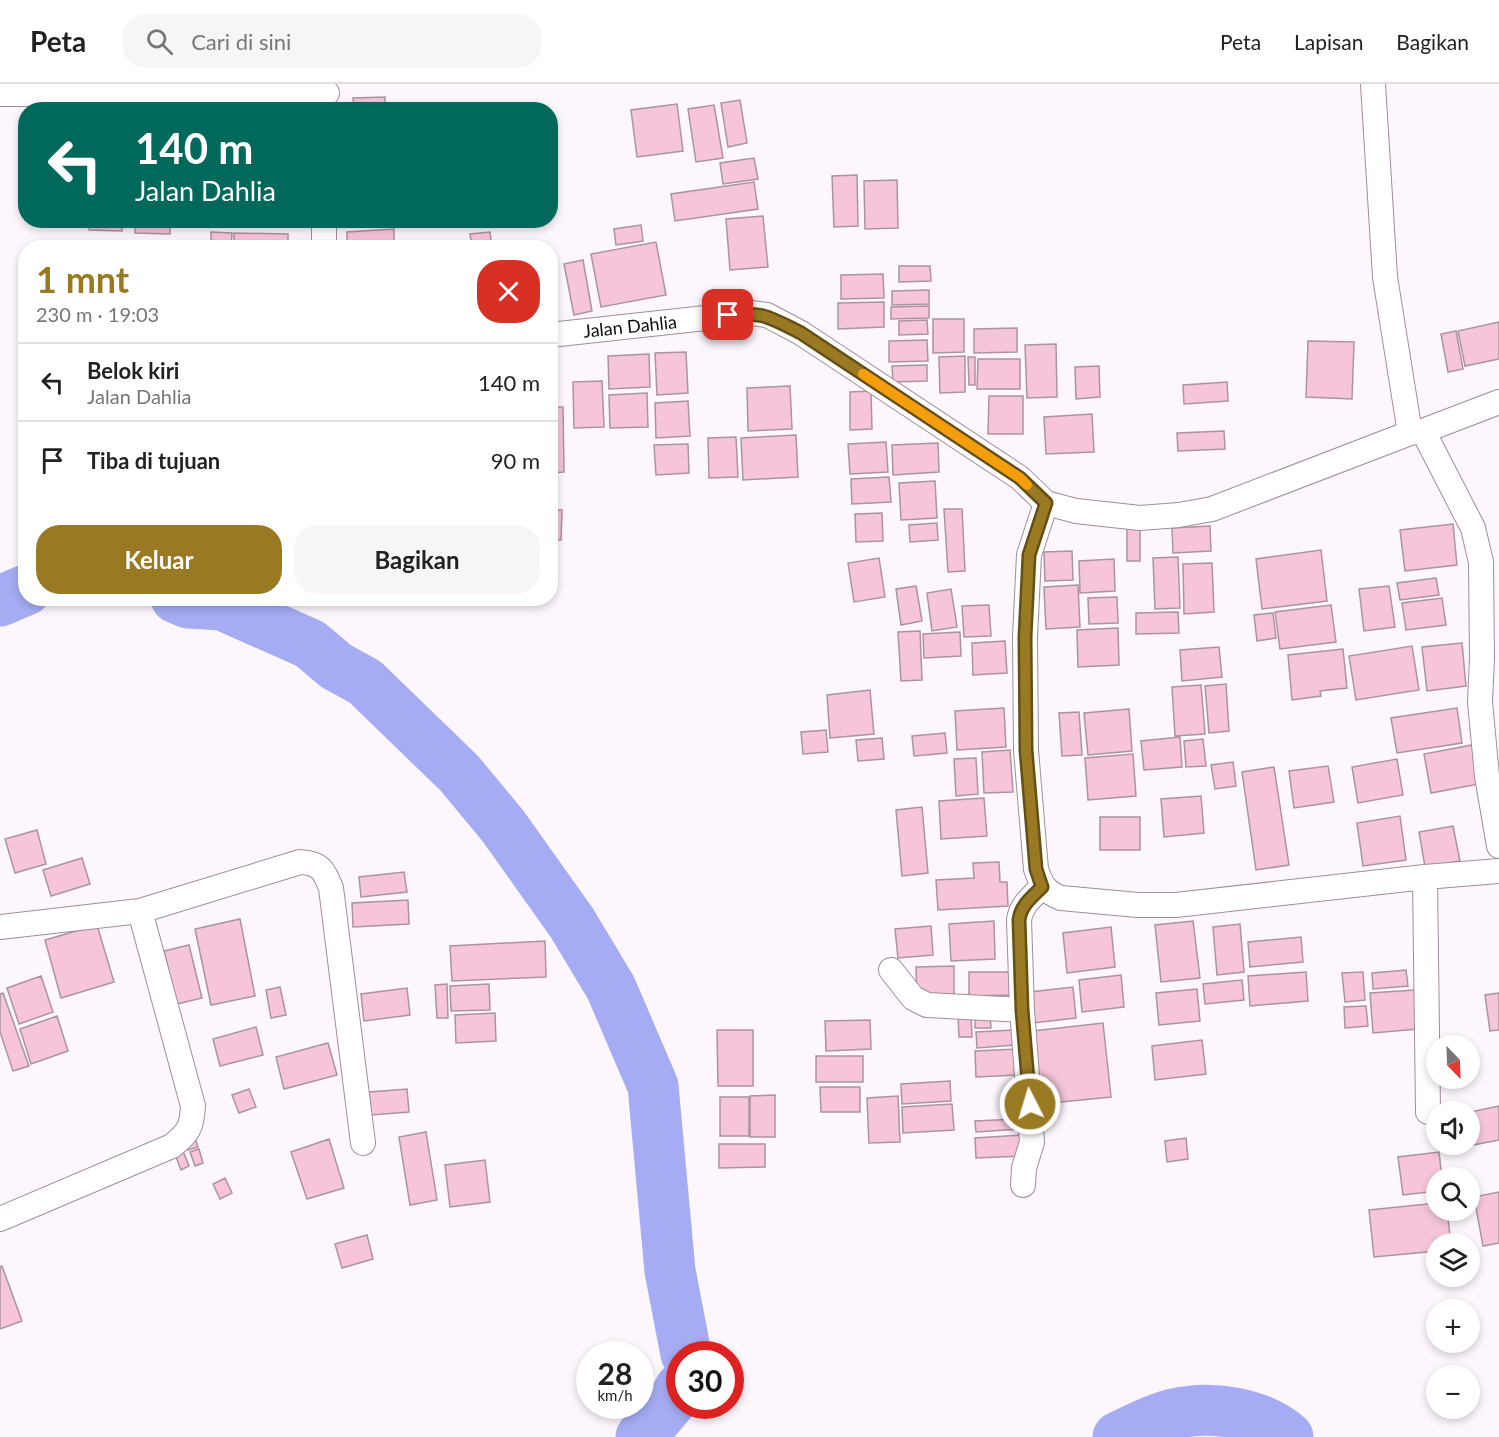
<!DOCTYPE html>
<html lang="id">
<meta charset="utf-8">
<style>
:root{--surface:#fff;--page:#f6f6f6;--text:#222;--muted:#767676;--line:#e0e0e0;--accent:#9a7923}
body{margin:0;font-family:Lato,sans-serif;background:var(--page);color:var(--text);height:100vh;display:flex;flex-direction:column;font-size:22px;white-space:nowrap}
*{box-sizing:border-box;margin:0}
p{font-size:20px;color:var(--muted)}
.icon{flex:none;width:33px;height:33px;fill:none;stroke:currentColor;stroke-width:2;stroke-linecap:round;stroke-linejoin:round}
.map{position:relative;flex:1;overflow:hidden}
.side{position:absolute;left:18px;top:156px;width:540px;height:366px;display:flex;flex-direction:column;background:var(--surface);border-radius:24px;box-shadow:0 3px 9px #0003}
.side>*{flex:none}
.guide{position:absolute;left:18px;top:18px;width:540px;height:126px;border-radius:24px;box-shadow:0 3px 9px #0003;background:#00695c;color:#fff;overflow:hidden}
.needle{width:39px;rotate:157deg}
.tools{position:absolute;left:1426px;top:951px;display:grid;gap:12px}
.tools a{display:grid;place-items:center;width:54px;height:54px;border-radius:50%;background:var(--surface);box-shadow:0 3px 9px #0003;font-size:30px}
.speed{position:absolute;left:576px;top:1257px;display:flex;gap:12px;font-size:30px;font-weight:700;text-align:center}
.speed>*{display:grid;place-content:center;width:78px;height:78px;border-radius:50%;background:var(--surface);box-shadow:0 3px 9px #0003;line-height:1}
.speed small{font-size:15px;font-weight:400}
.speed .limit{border:9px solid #d22;background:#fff;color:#111}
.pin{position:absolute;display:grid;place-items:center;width:51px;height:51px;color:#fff;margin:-26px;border-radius:12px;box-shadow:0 3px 9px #0006}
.me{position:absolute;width:66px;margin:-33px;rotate:355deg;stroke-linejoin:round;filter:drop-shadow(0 0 4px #0008)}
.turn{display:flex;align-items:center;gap:21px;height:126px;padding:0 18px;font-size:27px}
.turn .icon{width:78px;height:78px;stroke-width:2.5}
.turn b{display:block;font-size:42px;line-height:51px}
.round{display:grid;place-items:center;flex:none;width:63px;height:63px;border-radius:24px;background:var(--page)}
.headline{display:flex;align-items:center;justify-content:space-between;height:102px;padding:0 18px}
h1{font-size:36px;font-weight:700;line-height:45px;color:var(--accent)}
.cta{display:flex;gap:12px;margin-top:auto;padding:12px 18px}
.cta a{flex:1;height:69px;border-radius:24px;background:var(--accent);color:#fff;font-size:24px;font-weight:700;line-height:69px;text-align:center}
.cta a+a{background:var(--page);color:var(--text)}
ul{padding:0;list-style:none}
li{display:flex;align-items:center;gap:18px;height:78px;padding:0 18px;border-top:2px solid var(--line)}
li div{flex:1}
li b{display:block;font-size:22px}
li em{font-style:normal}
header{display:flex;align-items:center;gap:36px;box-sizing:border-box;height:84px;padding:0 30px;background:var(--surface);border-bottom:2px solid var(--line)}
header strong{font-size:28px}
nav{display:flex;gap:33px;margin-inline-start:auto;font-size:21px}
.search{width:420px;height:54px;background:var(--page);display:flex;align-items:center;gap:15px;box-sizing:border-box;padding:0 21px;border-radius:24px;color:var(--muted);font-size:22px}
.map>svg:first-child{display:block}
</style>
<header>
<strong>Peta</strong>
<div class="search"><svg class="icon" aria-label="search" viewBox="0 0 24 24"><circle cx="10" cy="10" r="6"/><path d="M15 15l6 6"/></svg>Cari di sini</div>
<nav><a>Peta</a><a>Lapisan</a><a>Bagikan</a></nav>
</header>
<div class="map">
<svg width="1499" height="1353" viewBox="0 0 1499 1353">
<rect width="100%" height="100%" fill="#fdf6fd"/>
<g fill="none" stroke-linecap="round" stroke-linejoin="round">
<path stroke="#a5acf3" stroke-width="51" d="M176,514L188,519L222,521L310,560L336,582L365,598L459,689L503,742L572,839L611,904L653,1002L670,1187L686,1270
M0,517L26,506
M641,1353L678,1309L680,1304
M1118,1353C1136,1345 1155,1334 1174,1330C1210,1321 1259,1328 1288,1353"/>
</g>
<path fill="#f6c5da" stroke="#ac949e" stroke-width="1.5" d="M385,13V26H354L353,14Z
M740,16L747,59L728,63L721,19Z
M677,20L683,67L637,73L631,26Z
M714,21L723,74L696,78L688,25Z
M419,23V26H390V24Z
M754,74L758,95L723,100L720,79Z
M857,91L858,142L834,143L832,92Z
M897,96L898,144L865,145L864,97Z
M754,98L758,125L675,137L671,110Z
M763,132L768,183L730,186L726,135Z
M89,136H122V147L89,146Z
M135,136H170V150L135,149Z
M257,136H295V140H257Z
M641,141L643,157L616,161L614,145Z
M394,145V164H347V148Z
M211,148L232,149L231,164H211Z
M490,148L492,164H472L470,150Z
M234,149L288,150V164H234Z
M656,158L666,211L601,223L591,170Z
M583,176L592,227L574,231L564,180Z
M899,182H930L931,197L899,198Z
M883,190L884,214L841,215V191Z
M929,206V220L892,221V207Z
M884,218V243L838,245V219Z
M929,222V234L891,235V223Z
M933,235H964V268L933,269Z
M927,236L928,250L899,251V237Z
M1499,238V275L1465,282L1458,247Z
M1017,244V268L974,269V245Z
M1456,247L1463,285L1448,288L1441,250Z
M927,256L928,277L889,278V257Z
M1308,257L1354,258L1352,315L1306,313Z
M1056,260L1057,313L1027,314L1025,261Z
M686,268L688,309L657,311L655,269Z
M649,270L650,303L609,305L608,272Z
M965,272V308L940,309L939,273Z
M968,273H975V301H969Z
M978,275H1020V305H977Z
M927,281V297L893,298L892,282Z
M1099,282L1100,313L1076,315L1075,283Z
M602,297L604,343L574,344L573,298Z
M1227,298L1228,317L1184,320L1183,301Z
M790,302L792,345L748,347L747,304Z
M871,307L872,345L850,346V308Z
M647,309L648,343L610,344L609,311Z
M989,312H1023V350H988Z
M688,317L690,352L656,354L655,319Z
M550,323H563L564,388L550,389Z
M1092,330L1094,368L1046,370L1044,333Z
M1224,347L1225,365L1178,367L1177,349Z
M796,351L798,393L743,396L741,354Z
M736,353L738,393L709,394L708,354Z
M886,358L888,388L850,390L848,360Z
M938,359L939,388L893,391L892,361Z
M688,360L689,389L656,391L654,361Z
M889,393L891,418L852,420L851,395Z
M935,397L937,434L901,436L899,399Z
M944,425H962L965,487L948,488Z
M550,426H562L561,456H550Z
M882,429L883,457L856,458L855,430Z
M937,439L938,456L910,458L909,441Z
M1453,440L1457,481L1405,487L1400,446Z
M1127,442H1140V477H1127Z
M1210,442L1211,467L1173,469L1172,444Z
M1321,466L1327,517L1262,525L1256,475Z
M1072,467L1073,496L1045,497L1044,468Z
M1178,473L1180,524L1155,525L1153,474Z
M879,474L885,513L854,518L848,479Z
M1114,475L1115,507L1080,509L1079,477Z
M1212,479L1214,528L1184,530L1183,480Z
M1436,494L1439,511L1400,516L1397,499Z
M1078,501L1080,543L1046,545L1044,503Z
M916,502L922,537L901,541L896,505Z
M1389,502L1395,543L1364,547L1359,505Z
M951,505L957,543L932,547L927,509Z
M1117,513L1118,539L1089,540L1088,514Z
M1442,514L1446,541L1406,546L1402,519Z
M989,521L991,552L964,553L962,522Z
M1331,521L1336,558L1280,565L1275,528Z
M1178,528L1179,549L1136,550V529Z
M1273,529L1276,554L1257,557L1254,531Z
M1118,544L1119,581L1078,583L1077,546Z
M920,547L922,596L901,597L898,548Z
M960,548L961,572L924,574L923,550Z
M1005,557L1007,589L973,591L972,559Z
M1462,559L1466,602L1427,607L1422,563Z
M1412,562L1419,606L1356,616L1349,572Z
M1219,563L1222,593L1182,597L1180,566Z
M1343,565L1347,604L1320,607L1321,612L1292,616L1288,571Z
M1226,600L1229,647L1209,649L1205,602Z
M1201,601L1205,650L1175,652L1172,603Z
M870,606L874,650L830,654L827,611Z
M1004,624L1006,663L957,666L955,627Z
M1457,624L1462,659L1397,669L1391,634Z
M1129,625L1132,667L1088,671L1084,629Z
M1079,628L1082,671L1062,672L1059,629Z
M826,646L828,668L803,670L801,648Z
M945,649L947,669L914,672L912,652Z
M1180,653L1182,683L1144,686L1141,657Z
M882,654L884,675L858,677L856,656Z
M1203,655L1206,682L1186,683L1184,657Z
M1472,661L1479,700L1431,709L1424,670Z
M1010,666L1013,708L984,709L982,668Z
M1133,670L1136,712L1088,716L1085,674Z
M976,674L978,710L956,712L954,675Z
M1397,675L1403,711L1358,719L1352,683Z
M1233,678L1236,702L1215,705L1211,681Z
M1328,682L1334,718L1294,724L1289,687Z
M1274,683L1289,781L1256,786L1242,688Z
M1201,712L1204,749L1164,753L1161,715Z
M984,714L987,752L941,755L939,717Z
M922,723L928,789L902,792L896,726Z
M1400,732L1406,776L1363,782L1357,739Z
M1100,733H1140V766H1100Z
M1453,742L1460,777L1425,783L1419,748Z
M37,746L46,780L15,789L5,755Z
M82,774L90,800L51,812L43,786Z
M999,778L1000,798H1007L1008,822L938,826L936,796L974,794L973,779Z
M404,788L407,808L361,813L359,793Z
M408,816L409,840L353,843L352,819Z
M240,835L255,912L211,921L195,845Z
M994,837L995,875L951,877L949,840Z
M1193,837L1200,894L1161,898L1155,841Z
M1240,840L1244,888L1217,891L1213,843Z
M97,841L114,898L61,914L45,856Z
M931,842L933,871L898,874L895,845Z
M1111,843L1115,883L1067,889L1063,849Z
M1301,853L1303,878L1250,883L1248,858Z
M545,857L546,893L452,897L450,862Z
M189,861L202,914L177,920L164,867Z
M954,882V910L917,912L916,883Z
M1406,886L1408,902L1373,905L1372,889Z
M969,888H1014V911L969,912Z
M1306,888L1308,917L1250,922L1248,892Z
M1363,888L1365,916L1345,918L1342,889Z
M1121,891L1124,923L1082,928L1079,896Z
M41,892L53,928L19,940L7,904Z
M1242,896L1244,916L1205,920L1203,900Z
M447,900L448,934H437L435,901Z
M489,900L490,926L451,927L450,902Z
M280,903L286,931L271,934L266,906Z
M1073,903L1076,934L1033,939L1030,908Z
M407,904L410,931L364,937L361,910Z
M1197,905L1200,937L1159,941L1156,909Z
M1415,906L1418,945L1373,949L1370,909Z
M3,909L29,982L13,987L0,948V910Z
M1499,909V946L1490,947L1485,911Z
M1366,922L1368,942L1345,944L1344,923Z
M495,929L496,957L456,959L455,931Z
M958,931H971L972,953H959Z
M57,932L68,967L31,980L20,945Z
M975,932H990L991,944H975Z
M870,936L871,965L826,967L825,937Z
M1103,939L1111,1013L1041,1020L1033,947Z
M256,943L263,971L220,982L213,955Z
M717,946H753V1002H718Z
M1014,946L1015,961L977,964L976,948Z
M1202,956L1206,990L1155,996L1152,962Z
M328,959L337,991L284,1005L276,973Z
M1018,965L1020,991L976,993L975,967Z
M816,972H863V998H816Z
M950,997L951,1017L902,1020L901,1000Z
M820,1003H860V1028H821Z
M249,1005L256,1023L239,1029L232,1011Z
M407,1005L409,1028L371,1031L369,1008Z
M775,1011V1053H750V1012Z
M898,1012L900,1058L869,1059L867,1014Z
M720,1013H749V1052H720Z
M952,1020L954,1046L903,1049L902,1023Z
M1499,1022V1056L1473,1061L1470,1044V1028Z
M1020,1035V1045L976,1048L975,1037Z
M426,1048L437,1116L410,1121L399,1053Z
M194,1051L198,1063L188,1066L184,1055Z
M1020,1051L1021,1072L976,1074L975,1054Z
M1186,1054L1188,1075L1167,1078L1165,1057Z
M329,1055L344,1104L307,1115L291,1068Z
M719,1060H765V1083L719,1084Z
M181,1062L189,1082L181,1086L173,1065Z
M199,1065L203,1079L195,1082L190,1068Z
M1439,1068L1442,1094H1437V1107L1403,1111L1398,1073Z
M485,1076L490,1118L450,1123L445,1081Z
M225,1094L232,1109L220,1115L213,1100Z
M1499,1108V1159L1483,1162L1474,1113Z
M1437,1119V1126H1447L1451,1160H1437V1167L1374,1173L1369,1126Z
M367,1151L373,1175L342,1184L335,1160Z
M2,1182L22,1237L0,1245V1183Z"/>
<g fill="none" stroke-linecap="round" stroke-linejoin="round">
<defs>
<path id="street" d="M1373,0L1385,193L1410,349
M0,10L327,9
M324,164V136
M550,251L751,229L767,231L801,249L1020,394L1046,419L1076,427L1140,434L1179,431L1212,425L1410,349L1423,347L1499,318
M1423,347L1473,444L1481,478L1482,574L1480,618L1487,692L1499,762
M1046,419L1029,471L1025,553L1026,666L1036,785C1041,800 1045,808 1061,814L1138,821H1176L1425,793L1499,787
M1425,793L1428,1028
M0,843L140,827L300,778C320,779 324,786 331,804L363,1059
M891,886L913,914L927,921L1022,926
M1023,1101L1024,1084L1032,1058L1022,926L1019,836C1021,821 1032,813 1042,803
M0,1135L172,1062C188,1049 192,1044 193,1022L140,827"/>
</defs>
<use href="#street" stroke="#9f8d9e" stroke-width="26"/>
<use href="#street" stroke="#fff" stroke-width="24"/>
</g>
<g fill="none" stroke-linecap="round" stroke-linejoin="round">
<defs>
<path id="route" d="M728,231C765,228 769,233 801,249L1020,394L1046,419L1029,471L1025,553L1026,666L1036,785L1042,803C1032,813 1021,821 1019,836L1022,926L1030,1020"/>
</defs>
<use href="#route" stroke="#644f17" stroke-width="15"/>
<use href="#route" stroke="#9a7923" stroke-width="10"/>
<path stroke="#f59e0b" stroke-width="10" d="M863,290L1020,394L1027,401"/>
</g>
<g text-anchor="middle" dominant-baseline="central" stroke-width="6" stroke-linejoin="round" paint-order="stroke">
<g font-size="18" fill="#100a10" stroke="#fff">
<text transform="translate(630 242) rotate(-6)">Jalan Dahlia</text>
</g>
</g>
</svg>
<div class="tools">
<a><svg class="needle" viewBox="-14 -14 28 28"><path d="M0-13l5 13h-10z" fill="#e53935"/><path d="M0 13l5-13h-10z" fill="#767676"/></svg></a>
<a><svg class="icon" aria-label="sound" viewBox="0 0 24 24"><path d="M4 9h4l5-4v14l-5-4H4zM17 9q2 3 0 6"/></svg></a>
<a><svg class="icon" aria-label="search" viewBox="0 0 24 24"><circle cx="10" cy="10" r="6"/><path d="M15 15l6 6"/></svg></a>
<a><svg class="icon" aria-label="layers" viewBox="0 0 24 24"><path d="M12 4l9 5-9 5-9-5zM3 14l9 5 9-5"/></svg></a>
<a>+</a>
<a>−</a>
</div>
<div class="speed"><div>28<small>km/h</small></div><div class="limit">30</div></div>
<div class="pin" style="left:728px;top:231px;background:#d93025"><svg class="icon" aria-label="arrive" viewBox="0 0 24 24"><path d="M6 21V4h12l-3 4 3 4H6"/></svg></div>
<svg class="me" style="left:1030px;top:1020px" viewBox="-20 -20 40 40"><circle r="17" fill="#9a7923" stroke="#fff" stroke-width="3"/><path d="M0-11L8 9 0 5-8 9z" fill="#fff"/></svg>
<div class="guide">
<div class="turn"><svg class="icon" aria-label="left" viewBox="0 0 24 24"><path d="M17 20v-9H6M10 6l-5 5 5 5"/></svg><div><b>140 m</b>Jalan Dahlia</div></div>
</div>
<section class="side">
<div class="headline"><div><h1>1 mnt</h1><p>230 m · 19:03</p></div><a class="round" style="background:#d93025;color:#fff"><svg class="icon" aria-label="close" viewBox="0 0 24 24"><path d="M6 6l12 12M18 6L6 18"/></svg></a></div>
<ul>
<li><svg class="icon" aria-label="left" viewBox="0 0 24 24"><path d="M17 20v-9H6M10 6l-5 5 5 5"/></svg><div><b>Belok kiri</b><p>Jalan Dahlia</p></div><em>140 m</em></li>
<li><svg class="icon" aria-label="arrive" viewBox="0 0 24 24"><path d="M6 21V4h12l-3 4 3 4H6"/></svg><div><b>Tiba di tujuan</b></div><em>90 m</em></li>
</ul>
<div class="cta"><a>Keluar</a><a>Bagikan</a></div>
</section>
</div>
